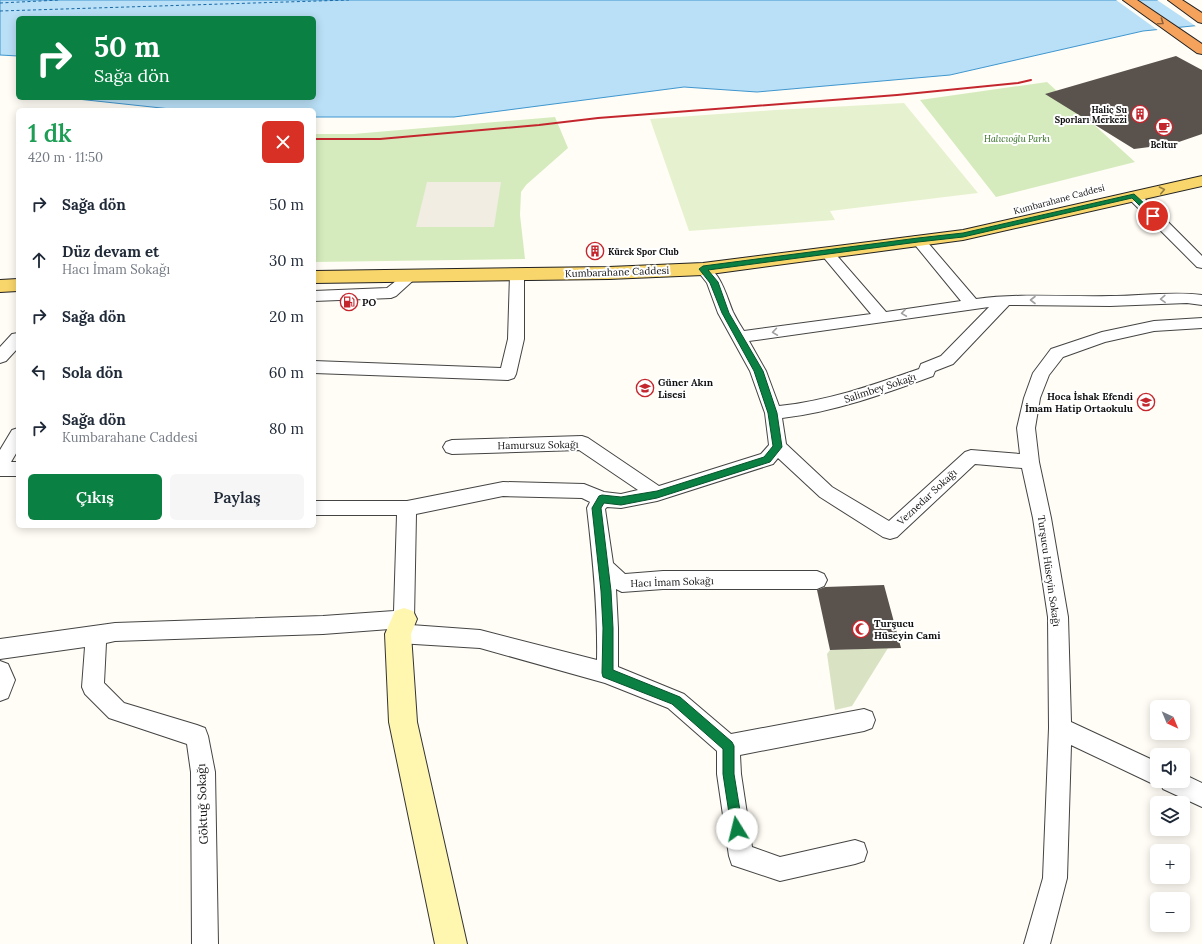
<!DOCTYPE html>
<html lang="tr">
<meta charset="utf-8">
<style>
:root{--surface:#fff;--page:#f6f6f7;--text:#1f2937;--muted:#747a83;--accent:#0b8043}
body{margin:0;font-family:Lora,serif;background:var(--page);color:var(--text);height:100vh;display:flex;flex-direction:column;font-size:15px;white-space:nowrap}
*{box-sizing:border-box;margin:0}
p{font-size:13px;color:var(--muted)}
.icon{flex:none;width:22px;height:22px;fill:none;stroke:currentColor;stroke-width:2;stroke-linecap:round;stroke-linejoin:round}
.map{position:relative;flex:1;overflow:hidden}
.sheet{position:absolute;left:16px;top:108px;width:300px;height:420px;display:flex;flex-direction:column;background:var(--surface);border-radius:6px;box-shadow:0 2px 10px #0003}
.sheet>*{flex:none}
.top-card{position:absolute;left:16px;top:16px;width:300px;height:84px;border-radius:6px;box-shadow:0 2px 10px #0003;background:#0b8043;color:#fff;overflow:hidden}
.needle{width:26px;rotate:136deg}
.fabs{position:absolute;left:1150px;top:700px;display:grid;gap:8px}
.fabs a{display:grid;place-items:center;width:40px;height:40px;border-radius:6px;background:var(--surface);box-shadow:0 2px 10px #0003;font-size:20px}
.pin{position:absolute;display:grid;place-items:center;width:34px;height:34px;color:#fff;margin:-17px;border:2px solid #fff;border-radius:50%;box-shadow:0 1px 4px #0007}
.me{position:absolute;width:44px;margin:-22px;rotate:351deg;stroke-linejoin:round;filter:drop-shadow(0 0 3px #0008)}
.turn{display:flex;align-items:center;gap:14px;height:84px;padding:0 12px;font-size:18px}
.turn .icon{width:52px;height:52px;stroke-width:2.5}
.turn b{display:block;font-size:28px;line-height:34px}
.round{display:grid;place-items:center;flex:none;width:42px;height:42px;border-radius:6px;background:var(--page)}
.headline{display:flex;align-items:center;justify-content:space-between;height:68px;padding:0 12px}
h1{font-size:24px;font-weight:600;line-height:30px;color:#1e9e55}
.button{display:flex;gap:8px;margin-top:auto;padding:8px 12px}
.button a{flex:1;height:46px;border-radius:6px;background:var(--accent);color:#fff;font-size:16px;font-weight:600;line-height:46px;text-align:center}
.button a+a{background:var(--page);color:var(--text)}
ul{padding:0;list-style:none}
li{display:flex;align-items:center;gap:12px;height:56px;padding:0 12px}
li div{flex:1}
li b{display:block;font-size:15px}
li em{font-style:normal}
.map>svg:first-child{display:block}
</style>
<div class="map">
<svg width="1202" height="944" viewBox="0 0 1202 944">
<rect width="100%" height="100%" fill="#fffdf5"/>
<path fill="#d5ebbd" d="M1047,82L1135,162L996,197L920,100Z
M555,117L568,148L526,185L521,192L520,215L525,259L314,262V134H353Z"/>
<path fill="#d9e3c4" d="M888,648L852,706L835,710L827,654L830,650Z"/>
<path fill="#e6f2cf" d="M904,103L978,193L830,211L835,220L689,231L650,119L775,110Z"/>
<path fill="#f1ede2" d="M427,182H501L494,227H416Z"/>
<path fill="#b9e0f7" stroke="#3f96cf" d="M0,0H1202V25L1143,31L950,75L757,92L684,87L454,117H314V110H180L68,98H314V18H18V56L0,55Z"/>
<path fill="#fffdf5" d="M1116,0H1139L1181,29L1159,31Z
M1157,0H1202V27H1197Z"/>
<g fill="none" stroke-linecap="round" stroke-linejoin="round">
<path stroke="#1768a6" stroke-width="1" stroke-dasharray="3 2.5" stroke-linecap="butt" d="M0,3L60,0
M0,11L349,0"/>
</g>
<path fill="#5a524d" d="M1176,56L1202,70V134L1173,144L1134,149L1045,94Z
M884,585L901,648L830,650L817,590L825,587Z"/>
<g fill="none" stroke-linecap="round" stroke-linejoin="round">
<defs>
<path id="street" d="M1134,192L1139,193L1202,256V268L1197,267L1129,199L1127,196L1129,193Z
M918,236L923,237L976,299C1021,293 1065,297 1110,296C1141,296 1172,291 1202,295V305L1187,303L1110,306L1009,305L953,364L935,371L933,376C884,394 834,412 782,418L786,444L832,487L889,521L965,452L971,450L1020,454L1017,428L1024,398L1033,373L1051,349L1102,332L1154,321L1202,318V328L1154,331L1105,342L1063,357L1049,375L1040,398L1035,428L1039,462L1051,518L1068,617L1071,722L1157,762V781H1183V774L1202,783V807L1163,789L1161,784L1157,786L1149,782L1071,745L1067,878L1050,944H1024L1043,878L1049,728L1048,617L1033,518L1022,468L975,464L897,537L890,539L883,537L820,497L778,458L773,464L657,501L621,508L607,507L605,509L613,563L625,574L663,571H817L824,574L827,580L824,586L817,589H663L622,592L616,589L618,628V667L684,694L731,734L864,709L872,712L875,720L872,728L864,731L740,755L741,774L752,847L780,857L855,840L864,843L867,852L864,861L855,864L780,881L732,865L729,856L717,774V751L668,708L605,683L480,648L398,643L391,641L388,634L390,629L323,634L115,641L106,643L104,683L124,703L197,725L205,728L208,736L215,772L218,944H192L191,772L187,744L109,718L85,694L82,687L85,647L0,659V639L115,623L323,616L394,611L397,515H314V501H407L503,482L584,484L604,492L621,494L638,490L579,450L452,454L446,452L443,447L446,442L452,440L582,436L588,438L659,486L761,454L769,445L765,413L750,371L718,313L707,283L696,269L698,266C718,261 727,298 733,312C736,318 740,325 744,331L871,314L820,253L822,250L827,249L832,250L886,312L961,301L911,240L913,237ZM989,307L941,356L921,364L919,369C873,385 828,401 779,406L766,371L749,341ZM503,496L582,498L590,502L587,508C593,559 598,609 597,660L480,630L411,625L414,619L416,514Z
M517,269L522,271L524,274V339L516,374L514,378L508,380L314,373V361L501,368L508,339L510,274L512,271Z
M411,271L416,273L418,276L396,296L391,298L314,301V291L387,288L406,273Z
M18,333V348L6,361L0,363V347L12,334Z
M18,428V450L11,462H18V476H0V450L12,430Z
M0,661L8,664L15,680L8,698L0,701Z"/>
<path id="secondary" d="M404,608L413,611L417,619L411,634L417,722L467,944H435L389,722L385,634L395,611Z"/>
<path id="primary" d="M1202,176V186L963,240L703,275L609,279L314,283V271L609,267L703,263L963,230Z
M18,279V291L0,292V280Z"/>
<path id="highway" d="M1123,0H1137L1202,44V54L1197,53Z
M1168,0H1182L1202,13V23L1198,22Z"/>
</defs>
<use href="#street" stroke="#444" stroke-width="2"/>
<use href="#secondary" stroke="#333" stroke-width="2"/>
<use href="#primary" stroke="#222" stroke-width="2"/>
<use href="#highway" stroke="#222" stroke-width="2"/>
<use href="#street" fill="#fff" fill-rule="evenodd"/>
<use href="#secondary" fill="#fff6b0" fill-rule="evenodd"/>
<use href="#primary" fill="#f9d66b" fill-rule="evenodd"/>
<use href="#highway" fill="#f5a25d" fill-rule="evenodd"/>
<path stroke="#c4262e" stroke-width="2" d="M314,139H380L539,125L598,118L897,95L1018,83L1031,80"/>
</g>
<defs><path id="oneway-chevron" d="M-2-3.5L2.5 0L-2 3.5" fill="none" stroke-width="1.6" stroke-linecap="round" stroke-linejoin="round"/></defs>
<use stroke="#8e613b" href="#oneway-chevron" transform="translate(1161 22) rotate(35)"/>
<use stroke="#917d42" href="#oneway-chevron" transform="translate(1162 190) rotate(-12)"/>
<g stroke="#a0a0a0">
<use href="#oneway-chevron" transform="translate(1163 299) rotate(178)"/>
<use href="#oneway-chevron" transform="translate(1033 300) rotate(180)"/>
<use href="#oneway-chevron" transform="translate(904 313) rotate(172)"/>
<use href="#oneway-chevron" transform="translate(775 332) rotate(172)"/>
</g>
<path fill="#0b8043" stroke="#07532c" d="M1134,194L1156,214V217H1151L1132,198L963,237L918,242L708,270L718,282L729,313L763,371L777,413L782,447L770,462L657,498L621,505L604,503L601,508L611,591L613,628V670L680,697L732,742L734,746V774L743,829L741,833L737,835L732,833L723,774V749L672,704L603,677L602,673L603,628L601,591L592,508L599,496L602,495L621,497L657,491L764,457L773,446L768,413L754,371L722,313L710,283L699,269L703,266L918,238L963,233Z"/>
<defs>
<symbol id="building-ring" viewBox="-11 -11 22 22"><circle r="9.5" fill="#fff" stroke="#c4262e" stroke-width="1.5"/><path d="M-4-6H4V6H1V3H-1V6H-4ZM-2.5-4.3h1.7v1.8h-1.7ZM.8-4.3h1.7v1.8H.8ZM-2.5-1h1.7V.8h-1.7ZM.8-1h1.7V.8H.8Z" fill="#c4262e"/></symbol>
<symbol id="cafe-ring" viewBox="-11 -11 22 22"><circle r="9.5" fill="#fff" stroke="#c4262e" stroke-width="1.5"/><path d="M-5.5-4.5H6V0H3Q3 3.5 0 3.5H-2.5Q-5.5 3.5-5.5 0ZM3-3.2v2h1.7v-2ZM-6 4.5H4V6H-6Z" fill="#c4262e"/></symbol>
<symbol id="fuel-ring" viewBox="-11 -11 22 22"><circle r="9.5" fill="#fff" stroke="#c4262e" stroke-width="1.5"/><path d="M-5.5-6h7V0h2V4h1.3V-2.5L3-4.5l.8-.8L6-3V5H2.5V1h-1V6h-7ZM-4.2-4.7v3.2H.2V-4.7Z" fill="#c4262e"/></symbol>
<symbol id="school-ring" viewBox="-11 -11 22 22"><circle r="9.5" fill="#fff" stroke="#c4262e" stroke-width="1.5"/><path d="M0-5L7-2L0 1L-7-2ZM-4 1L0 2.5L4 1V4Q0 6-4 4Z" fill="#c4262e"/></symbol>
<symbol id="mosque-ring" viewBox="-11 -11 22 22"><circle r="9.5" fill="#fff" stroke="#c4262e" stroke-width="1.5"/><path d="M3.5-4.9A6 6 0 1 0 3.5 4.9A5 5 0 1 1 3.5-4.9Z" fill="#c4262e"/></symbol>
</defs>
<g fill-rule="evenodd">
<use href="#building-ring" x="1130" y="104" width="20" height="20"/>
<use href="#cafe-ring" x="1154" y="117" width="20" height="20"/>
<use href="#building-ring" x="585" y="241" width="20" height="20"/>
<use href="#fuel-ring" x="339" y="292" width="20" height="20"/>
<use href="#school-ring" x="635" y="378" width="20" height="20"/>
<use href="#school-ring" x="1136" y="392" width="20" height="20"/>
<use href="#mosque-ring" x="851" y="619" width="20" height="20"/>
</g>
<g text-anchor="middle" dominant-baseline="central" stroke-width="4" stroke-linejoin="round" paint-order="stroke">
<g font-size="9" font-weight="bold" fill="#111" stroke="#fff" text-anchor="end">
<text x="1127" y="109">Haliç Su<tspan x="1127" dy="10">Sporları Merkezi</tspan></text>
<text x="1164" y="144" text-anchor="middle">Beltur</text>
<text x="608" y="251" text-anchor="start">Kürek Spor Club</text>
</g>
<g font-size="9" font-style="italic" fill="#2f6b1f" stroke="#fff">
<text x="1017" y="138">Halıcıoğlu Parkı</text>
</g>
<g font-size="9" fill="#111" stroke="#fff">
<text transform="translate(1059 199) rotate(-15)">Kumbarahane Caddesi</text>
</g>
<g font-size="10" fill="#111" stroke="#fff">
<text transform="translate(617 272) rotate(-2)">Kumbarahane Caddesi</text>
<text transform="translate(880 388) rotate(-18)">Salimbey Sokağı</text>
<text transform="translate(538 445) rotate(-1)">Hamursuz Sokağı</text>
<text transform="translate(927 497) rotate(-43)">Veznedar Sokağı</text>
<text transform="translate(1049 571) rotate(82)">Turşucu Hüseyin Sokağı</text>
<text transform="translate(672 582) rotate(-2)">Hacı İmam Sokağı</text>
</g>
<g font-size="10" font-weight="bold" fill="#111" stroke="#fff" text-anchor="start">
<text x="362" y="302">PO</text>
<text x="658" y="382">Güner Akın<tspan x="658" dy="12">Lisesi</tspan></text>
<text x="1133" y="396" text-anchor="end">Hoca İshak Efendi<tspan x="1133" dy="12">İmam Hatip Ortaokulu</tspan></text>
<text x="874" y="623">Turşucu<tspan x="874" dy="12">Hüseyin Cami</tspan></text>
</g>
<g font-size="12" fill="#111" stroke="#fff">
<text transform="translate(202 804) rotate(-92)">Göktuğ Sokağı</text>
</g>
</g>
</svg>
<div class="fabs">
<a><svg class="needle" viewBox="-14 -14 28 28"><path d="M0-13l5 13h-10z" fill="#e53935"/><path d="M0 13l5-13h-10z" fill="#747a83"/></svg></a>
<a><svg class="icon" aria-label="sound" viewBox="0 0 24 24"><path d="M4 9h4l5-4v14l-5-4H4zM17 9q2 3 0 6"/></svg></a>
<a><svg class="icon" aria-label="layers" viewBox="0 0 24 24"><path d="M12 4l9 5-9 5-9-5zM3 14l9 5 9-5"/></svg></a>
<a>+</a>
<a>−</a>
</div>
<div class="pin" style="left:1153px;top:216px;background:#d93025"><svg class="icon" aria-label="arrive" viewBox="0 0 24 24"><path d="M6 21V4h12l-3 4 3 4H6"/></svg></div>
<svg class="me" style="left:737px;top:829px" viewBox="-20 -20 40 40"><circle r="19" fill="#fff"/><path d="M0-13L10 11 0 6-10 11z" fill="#0b8043"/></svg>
<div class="top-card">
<div class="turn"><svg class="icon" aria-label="right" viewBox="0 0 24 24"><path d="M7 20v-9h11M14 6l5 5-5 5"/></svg><div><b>50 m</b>Sağa dön</div></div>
</div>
<section class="sheet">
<div class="headline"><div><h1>1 dk</h1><p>420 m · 11:50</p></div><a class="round" style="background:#d93025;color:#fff"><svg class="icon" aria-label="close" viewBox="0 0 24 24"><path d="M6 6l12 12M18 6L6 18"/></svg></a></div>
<ul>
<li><svg class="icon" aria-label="right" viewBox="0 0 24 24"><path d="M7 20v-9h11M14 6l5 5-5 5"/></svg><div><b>Sağa dön</b></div><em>50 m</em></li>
<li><svg class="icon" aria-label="ahead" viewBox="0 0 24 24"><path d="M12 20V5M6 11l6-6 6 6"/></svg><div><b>Düz devam et</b><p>Hacı İmam Sokağı</p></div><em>30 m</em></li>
<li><svg class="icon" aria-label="right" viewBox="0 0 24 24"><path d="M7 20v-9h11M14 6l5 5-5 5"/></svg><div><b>Sağa dön</b></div><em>20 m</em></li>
<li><svg class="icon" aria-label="left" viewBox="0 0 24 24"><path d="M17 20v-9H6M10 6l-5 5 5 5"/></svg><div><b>Sola dön</b></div><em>60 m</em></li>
<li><svg class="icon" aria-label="right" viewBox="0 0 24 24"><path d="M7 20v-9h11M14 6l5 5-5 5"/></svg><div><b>Sağa dön</b><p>Kumbarahane Caddesi</p></div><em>80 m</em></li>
</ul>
<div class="button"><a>Çıkış</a><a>Paylaş</a></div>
</section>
</div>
